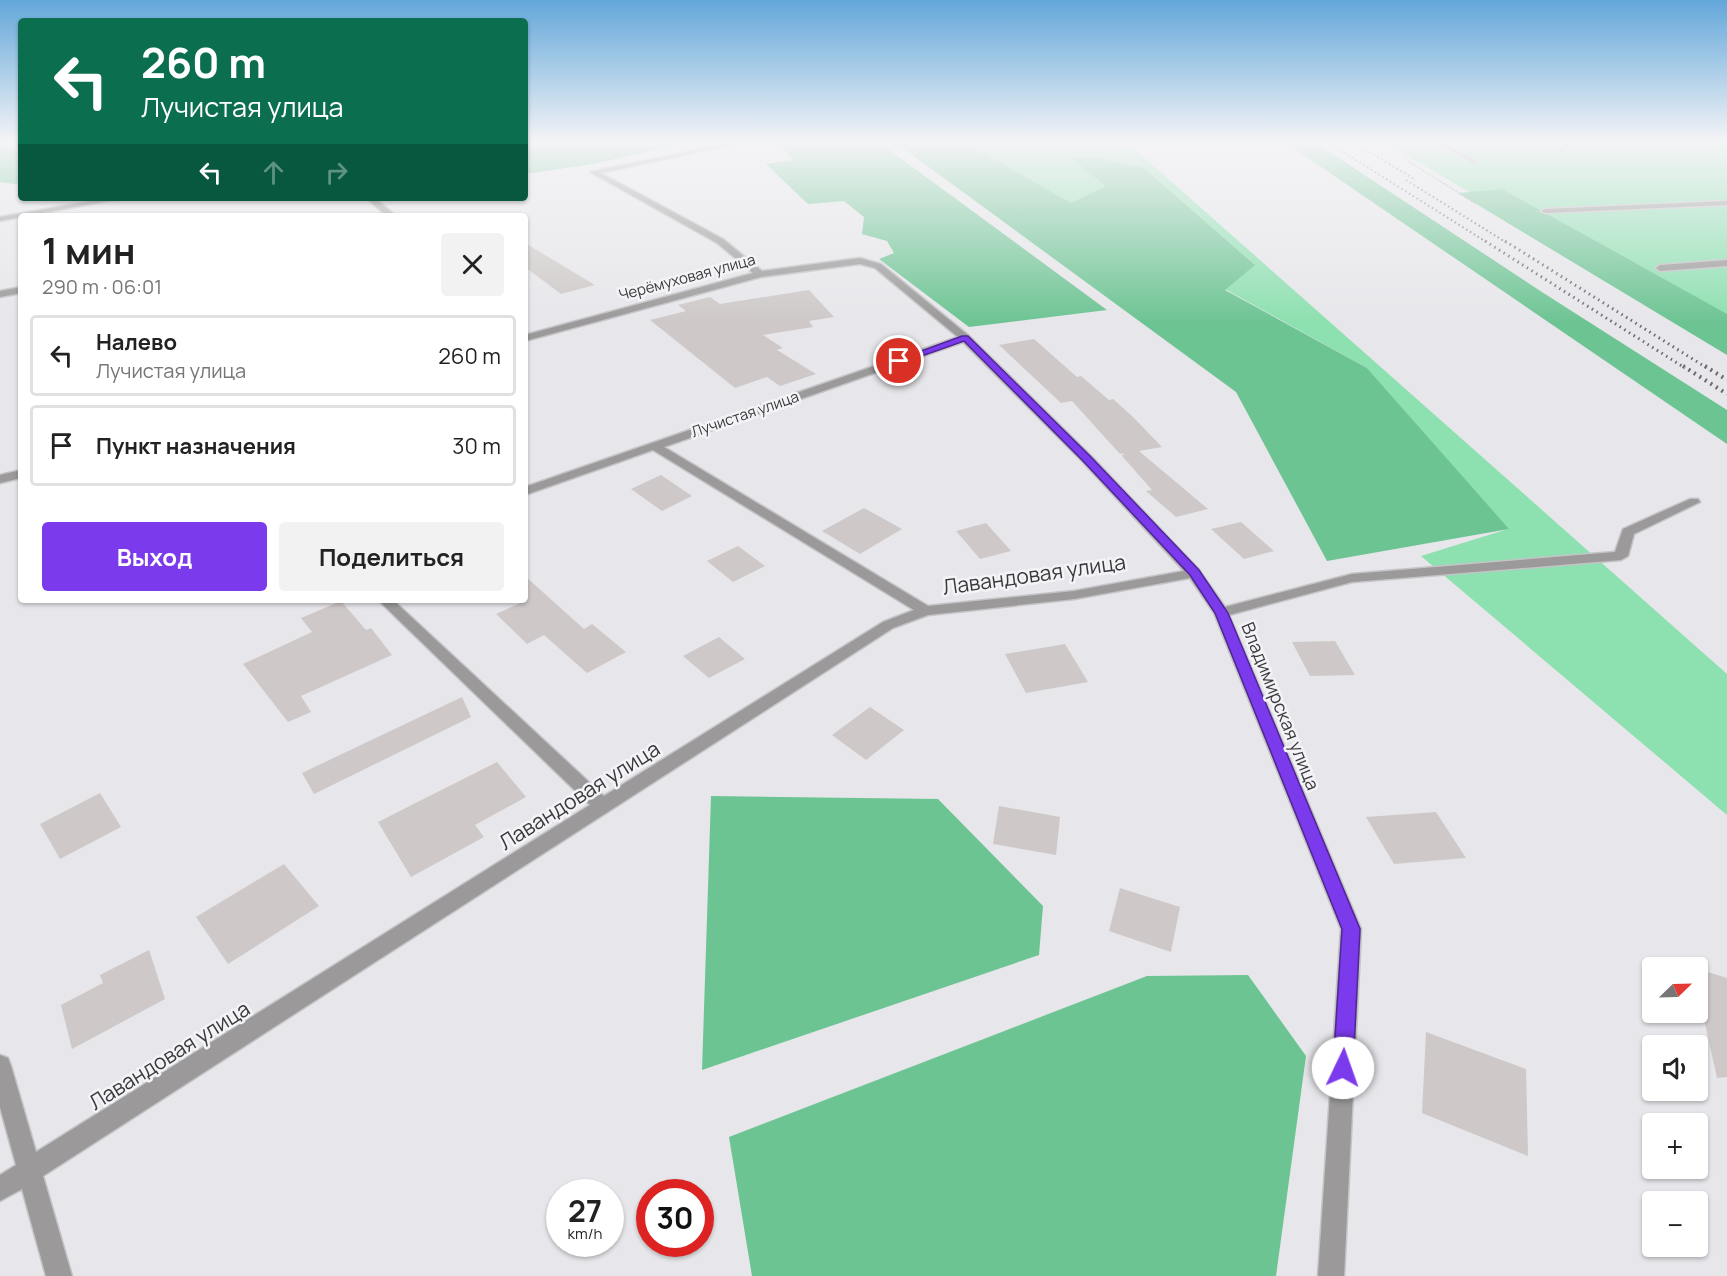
<!DOCTYPE html>
<html lang="ru">
<meta charset="utf-8">
<style>
:root{--surface:#fff;--page:#f2f2f2;--text:#222;--muted:#767676;--line:#e0e0e0;--accent:#7c3aed}
body{margin:0;font-family:Manrope,sans-serif;background:var(--page);color:var(--text);height:100vh;display:flex;flex-direction:column;font-size:22px;white-space:nowrap}
*{box-sizing:border-box;margin:0}
p{font-size:20px;color:var(--muted)}
.icon{flex:none;width:33px;height:33px;fill:none;stroke:currentColor;stroke-width:2;stroke-linecap:round;stroke-linejoin:round}
.map{position:relative;flex:1;overflow:hidden}
.sheet{position:absolute;left:18px;top:213px;width:510px;height:390px;display:flex;flex-direction:column;background:var(--surface);border-radius:6px;box-shadow:0 2px 4px #0004}
.sheet>*{flex:none}
.hud{position:absolute;left:18px;top:18px;width:510px;height:183px;border-radius:6px;box-shadow:0 2px 4px #0004;background:#0b6e4f;color:#fff;overflow:hidden}
.needle{width:39px;rotate:67deg}
.fabs{position:absolute;left:1642px;top:957px;display:grid;gap:12px}
.fabs a{display:grid;place-items:center;width:66px;height:66px;border-radius:6px;background:var(--surface);box-shadow:0 2px 4px #0004;font-size:30px}
.speed{position:absolute;left:546px;top:1179px;display:flex;gap:12px;font-size:30px;font-weight:700;text-align:center}
.speed>*{display:grid;place-content:center;width:78px;height:78px;border-radius:50%;background:var(--surface);box-shadow:0 2px 4px #0004;line-height:1}
.speed small{font-size:15px;font-weight:400}
.speed .limit{border:9px solid #d22;background:#fff;color:#111}
.pin{position:absolute;display:grid;place-items:center;width:51px;height:51px;color:#fff;margin:-26px;border:3px solid #fff;border-radius:50%;box-shadow:0 2px 6px #0007}
.me{position:absolute;width:66px;margin:-33px;rotate:3deg;stroke-linejoin:round;filter:drop-shadow(0 0 4px #0008)}
.turn{display:flex;align-items:center;gap:21px;height:126px;padding:0 24px;font-size:27px}
.turn .icon{width:78px;height:78px;stroke-width:2.5}
.turn b{display:block;font-size:42px;line-height:51px}
.lanes{display:flex;align-items:center;height:57px;padding:0 24px;background:#0003;justify-content:center;gap:30px;direction:ltr}
.lanes .off{opacity:.35}
.round{display:grid;place-items:center;flex:none;width:63px;height:63px;border-radius:6px;background:var(--page)}
.head{display:flex;align-items:center;justify-content:space-between;height:102px;padding:0 24px}
h1{font-size:36px;font-weight:700;line-height:45px}
.action{display:flex;gap:12px;margin-top:auto;padding:12px 24px}
.action a{flex:1;height:69px;border-radius:6px;background:var(--accent);color:#fff;font-size:24px;font-weight:700;line-height:69px;text-align:center}
.action a+a{background:var(--page);color:var(--text)}
ul{padding:0;list-style:none}
li{display:flex;align-items:center;gap:18px;height:81px;margin:0 12px 9px;padding:0 12px;border:3px solid var(--line);border-radius:6px}
li div{flex:1}
li b{display:block;font-size:22px}
li em{font-style:normal}
.map>svg:first-child{display:block}
</style>
<div class="map">
<svg width="1727" height="1276" viewBox="0 0 1727 1276">
<rect width="100%" height="100%" fill="#e7e6ea"/>
<path fill="#8de0b0" d="M967,143H1121L1138,152L1727,674V815L1421,556L1508,529L1367,368L1225,289L1254,264L1144,168L1072,160L1107,186L1071,203Z
M1385,143H1727V341Z"/>
<path fill="#6dc493" d="M0,143H21V185L0,182Z
M525,143H686L593,164L525,174Z
M778,143H880L1107,310L969,327L879,259L894,253L887,241L862,234L864,217L844,201L808,204L766,164L793,160Z
M896,143H967L1071,203L1106,186L1071,159L1090,156L1144,168L1255,265L1225,290L1367,368L1509,529L1327,561L1236,392Z
M1286,143H1316L1545,294L1727,410V444Z
M1502,189L1727,314V355L1458,193Z
M711,796L938,799L1043,906L1039,955L702,1070Z
M1248,975L1306,1056L1276,1276H752L729,1137L1147,976Z"/>
<path fill="#cec9c8" d="M525,243L595,285L561,294L525,267Z
M809,290L834,317L809,321L813,327L763,335L783,348L777,350L816,374L780,386L767,377L735,388L650,320L686,311L678,305L710,297L720,304Z
M1034,339L1077,377L1081,376L1109,400L1113,399L1133,417L1162,447L1139,451L1208,509L1176,517L1146,491L1152,490L1122,456L1124,453L1120,454L1072,401L1061,403L999,345Z
M661,475L692,496L662,511L631,489Z
M864,508L902,529L860,554L822,531Z
M1241,522L1274,551L1244,559L1211,529Z
M986,523L1011,551L980,559L956,531Z
M738,546L765,566L733,582L707,561Z
M525,576L584,629L592,624L626,652L587,673L544,635L527,644L496,614L525,601Z
M341,601L366,630L371,628L392,655L301,696L311,712L288,722L243,664L312,632L301,618Z
M719,637L745,659L709,678L683,656Z
M1335,641L1355,675L1310,676L1292,642Z
M1065,644L1088,682L1026,693L1005,654Z
M462,697L471,717L314,794L302,773Z
M870,707L904,730L866,760L832,735Z
M497,762L526,797L475,825L484,837L411,877L378,822Z
M100,793L121,827L60,859L40,824Z
M999,806L1060,817L1056,855L993,844Z
M1436,812L1466,858L1394,864L1366,817Z
M284,864L319,906L228,964L196,917Z
M1120,888L1180,907L1171,952L1109,931Z
M149,950L165,999L72,1049L61,1005L103,983L100,975Z
M1698,969L1727,978V1077L1717,1078L1698,992Z
M1426,1032L1526,1069L1528,1156L1422,1113Z"/>
<g fill="none" stroke-linecap="round" stroke-linejoin="round">
<defs>
<path id="minor" d="M729,143L736,144L601,173L723,239L762,271L860,258L881,264L969,336L1091,456L1199,570L1225,607L1352,574L1615,552L1623,529L1690,499H1698L1700,502L1634,534L1628,556L1621,560L1352,582L1229,615L1361,929L1344,1276H1318L1341,929L1214,613L1190,578L1074,599L928,615L893,628L43,1176L72,1276H46L22,1189L0,1201V1175L16,1165L0,1107V1055L8,1058L11,1066L36,1152L590,805L378,600H393L604,796L883,622L914,610L653,450L525,495V487L958,337L875,268L860,264L761,277L525,341V335L753,273L717,243L590,172ZM963,342L1083,462L1184,571L1074,591L928,606L664,447Z
M1437,143H1445L1478,162L1473,163Z
M1564,143H1571L1563,151H1559Z
M107,198H124L0,221V217Z
M366,198H375L396,216H387Z
M1727,201V205L1545,213L1541,211L1545,209Z
M1727,260V266L1660,271L1656,268L1660,265Z
M21,287V293L0,297V291Z
M21,470V478L0,483V475Z"/>
</defs>
<use href="#minor" stroke="#c4c4c7" stroke-width="3"/>
<path stroke="#9a9a9d" stroke-width="1.5" stroke-dasharray="2 1.5" stroke-linecap="butt" d="M1387,143L1398,149L1408,161L1475,203"/>
<use href="#minor" fill="#9b9999" fill-rule="evenodd"/>
<path stroke="#6b6b6e" stroke-width="2" stroke-dasharray="1.5 3" stroke-linecap="butt" d="M1329,143L1488,243
M1354,143L1416,180
M1406,180L1507,243"/>
<path stroke="#6b6b6e" stroke-width="3" stroke-dasharray="1.5 4" stroke-linecap="butt" d="M1485,241L1685,368
M1505,241L1707,368"/>
<path stroke="#6b6b6e" stroke-width="4" stroke-dasharray="2 4.5" stroke-linecap="butt" d="M1683,366L1727,394
M1705,366L1727,380"/>
</g>
<linearGradient id="sky" x2="0" y2="1"><stop stop-color="#63a7da"/><stop offset="0.44" stop-color="#f4f4f6"/><stop offset="1" stop-color="#f4f4f6" stop-opacity="0"/></linearGradient>
<rect width="1727" height="322" fill="url(#sky)"/>
<path fill="#7c3aed" stroke="#51269a" stroke-width="1.5" d="M962,336H968L1091,457L1199,570L1228,613L1360,929L1353,1068L1350,1075L1343,1078L1336,1075L1333,1068L1342,929L1215,613L1190,575L1083,461L964,341L902,363L894,361Z"/>
<g text-anchor="middle" dominant-baseline="central" stroke-width="5" stroke-linejoin="round" paint-order="stroke">
<g font-size="15" fill="#3a3a3c" stroke="#f4f4f8">
<text transform="translate(687 277) rotate(-15)">Черёмуховая улица</text>
<text transform="translate(745 414) rotate(-19)">Лучистая улица</text>
</g>
<g font-size="18" fill="#3a3a3c" stroke="#f4f4f8">
<text transform="translate(1281 706) rotate(68)">Владимирская улица</text>
</g>
<g font-size="21" fill="#3a3a3c" stroke="#f4f4f8">
<text transform="translate(1034 574) rotate(-8)">Лавандовая улица</text>
<text transform="translate(579 795) rotate(-32)">Лавандовая улица</text>
<text transform="translate(169 1055) rotate(-32)">Лавандовая улица</text>
</g>
</g>
</svg>
<div class="fabs">
<a><svg class="needle" viewBox="-14 -14 28 28"><path d="M0-13l5 13h-10z" fill="#e53935"/><path d="M0 13l5-13h-10z" fill="#767676"/></svg></a>
<a><svg class="icon" aria-label="sound" viewBox="0 0 24 24"><path d="M4 9h4l5-4v14l-5-4H4zM17 9q2 3 0 6"/></svg></a>
<a>+</a>
<a>−</a>
</div>
<div class="speed"><div>27<small>km/h</small></div><div class="limit">30</div></div>
<div class="pin" style="left:899px;top:361px;background:#d93025"><svg class="icon" aria-label="arrive" viewBox="0 0 24 24"><path d="M6 21V4h12l-3 4 3 4H6"/></svg></div>
<svg class="me" style="left:1343px;top:1068px" viewBox="-20 -20 40 40"><circle r="19" fill="#fff"/><path d="M0-13L10 11 0 6-10 11z" fill="#7c3aed"/></svg>
<div class="hud">
<div class="turn"><svg class="icon" aria-label="left" viewBox="0 0 24 24"><path d="M17 20v-9H6M10 6l-5 5 5 5"/></svg><div><b>260 m</b>Лучистая улица</div></div>
<div class="lanes"><svg class="icon" aria-label="left" viewBox="0 0 24 24"><path d="M17 20v-9H6M10 6l-5 5 5 5"/></svg><svg class="icon off" aria-label="ahead" viewBox="0 0 24 24"><path d="M12 20V5M6 11l6-6 6 6"/></svg><svg class="icon off" aria-label="right" viewBox="0 0 24 24"><path d="M7 20v-9h11M14 6l5 5-5 5"/></svg></div>
</div>
<section class="sheet">
<div class="head"><div><h1>1 мин</h1><p>290 m · 06:01</p></div><a class="round"><svg class="icon" aria-label="close" viewBox="0 0 24 24"><path d="M6 6l12 12M18 6L6 18"/></svg></a></div>
<ul>
<li><svg class="icon" aria-label="left" viewBox="0 0 24 24"><path d="M17 20v-9H6M10 6l-5 5 5 5"/></svg><div><b>Налево</b><p>Лучистая улица</p></div><em>260 m</em></li>
<li><svg class="icon" aria-label="arrive" viewBox="0 0 24 24"><path d="M6 21V4h12l-3 4 3 4H6"/></svg><div><b>Пункт назначения</b></div><em>30 m</em></li>
</ul>
<div class="action"><a>Выход</a><a>Поделиться</a></div>
</section>
</div>
